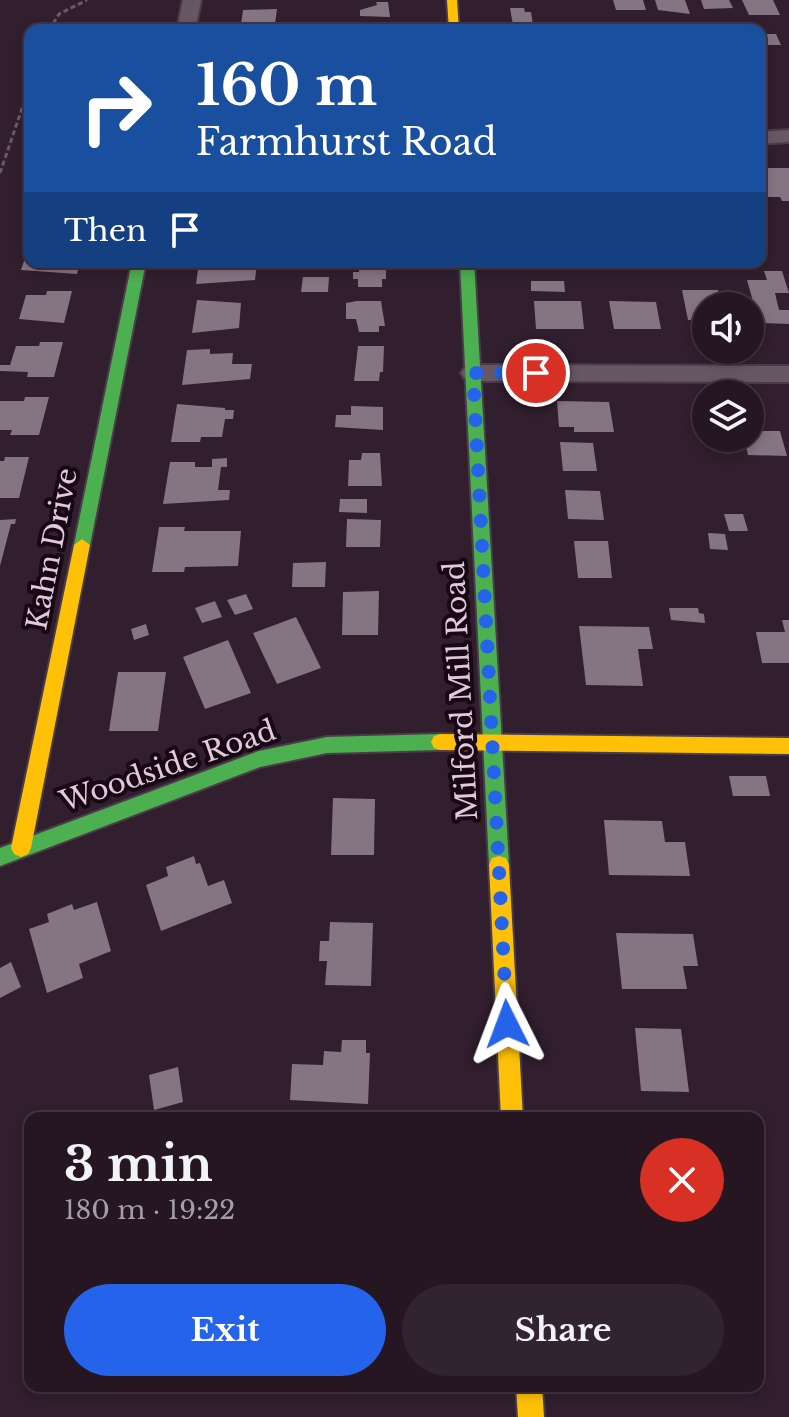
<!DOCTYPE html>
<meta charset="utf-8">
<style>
:root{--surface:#251622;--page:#31232f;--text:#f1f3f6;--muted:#a39fa5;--line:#423540;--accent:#2563eb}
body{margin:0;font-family:"Libre Baskerville",serif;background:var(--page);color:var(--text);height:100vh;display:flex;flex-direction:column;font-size:30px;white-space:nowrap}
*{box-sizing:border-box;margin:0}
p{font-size:26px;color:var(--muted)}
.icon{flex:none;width:44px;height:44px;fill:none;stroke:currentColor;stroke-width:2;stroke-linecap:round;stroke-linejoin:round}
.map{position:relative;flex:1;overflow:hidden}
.panel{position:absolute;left:24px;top:1112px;width:740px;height:280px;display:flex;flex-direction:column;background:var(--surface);border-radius:16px;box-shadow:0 4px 12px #0003,0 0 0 2px var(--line)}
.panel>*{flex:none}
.guide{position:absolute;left:24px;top:24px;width:742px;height:244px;border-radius:16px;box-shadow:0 4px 12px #0003,0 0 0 2px var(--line);background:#1a4fa0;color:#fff;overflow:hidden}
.tools{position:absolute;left:692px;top:292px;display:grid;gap:16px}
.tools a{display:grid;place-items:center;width:72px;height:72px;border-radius:50%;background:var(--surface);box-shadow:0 4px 12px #0003,0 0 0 2px var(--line);font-size:40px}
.pin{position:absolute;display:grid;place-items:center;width:68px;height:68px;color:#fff;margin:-34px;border:4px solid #fff;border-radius:50%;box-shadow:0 2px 8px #0007}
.me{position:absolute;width:88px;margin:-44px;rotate:357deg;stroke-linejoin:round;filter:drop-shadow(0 0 6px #0008)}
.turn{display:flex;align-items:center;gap:28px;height:168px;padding:0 40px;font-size:36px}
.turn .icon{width:104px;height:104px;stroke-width:2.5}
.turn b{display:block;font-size:56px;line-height:68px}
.then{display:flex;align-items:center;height:76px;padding:0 40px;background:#0003;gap:16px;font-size:30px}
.round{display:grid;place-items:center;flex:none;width:84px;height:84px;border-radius:42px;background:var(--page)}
.headline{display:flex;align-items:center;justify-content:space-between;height:136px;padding:0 40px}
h1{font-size:48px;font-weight:700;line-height:60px}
.cta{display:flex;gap:16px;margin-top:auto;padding:16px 40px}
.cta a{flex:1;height:92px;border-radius:48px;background:var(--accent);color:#fff;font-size:32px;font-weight:700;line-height:92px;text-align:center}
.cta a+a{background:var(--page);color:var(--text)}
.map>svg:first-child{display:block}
</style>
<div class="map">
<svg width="789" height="1417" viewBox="0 0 789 1417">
<rect width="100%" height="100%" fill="#311e2e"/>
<path fill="#857482" d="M613,0H643L646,10H616Z
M655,0H685L690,14L658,10Z
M701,0H729L733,8L704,9Z
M742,0H773L780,15H749Z
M376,2H388L390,17L360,16V10L377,5Z
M510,8H524L525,12H531L533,25H513Z
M277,9L275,24H241L243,10Z
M140,24L139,30H104L105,26Z
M760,34H776L781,45H760Z
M760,168H789V201H782L780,197H765Z
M29,246L30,262H80L77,274L21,270Z
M199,262H257L255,280L196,284Z
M362,262L386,263V279H382V287H358V279H353V272H359V263Z
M764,271H782L789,293H775L779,310H789V324L759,323L747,280H767Z
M303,277H329L328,292H301Z
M531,281H564L565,292L531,291Z
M682,290H718L722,306H706V320H688Z
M47,291H72L64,323L19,319L26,295H46Z
M197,300L241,303L239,328L192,333Z
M357,301H381L385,326H379V332H359L356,319H346V303Z
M534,301H581L584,329H536Z
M609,301L656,302L661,329H614Z
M40,342H63L54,377H27L28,372L0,371V365H10L16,346H39Z
M358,346H384L383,372H380L379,381H354Z
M210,349V354L233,353L232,364H252L250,379L182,385L187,350Z
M25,397H49L39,435H10L12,430H0V401H24Z
M557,401L609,402L614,432H574V427H559Z
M177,404L225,408V410H234L233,419H225L222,437H201L200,442H171Z
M351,406L383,407V430L335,427L336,415H351Z
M750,431H780L787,456L748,455L744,438H750Z
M560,442L593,443L597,471H563Z
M362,453H380L382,486H348L349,460H361Z
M5,457H29L19,498H0V461H4Z
M227,458V467H221L218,490H230L229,500L163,504L170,462H195V467H212V459Z
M565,490L600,491L604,520L568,519Z
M340,499H367V513L339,512Z
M724,514H743L748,531H729Z
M16,519L15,524H11L0,566V520Z
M347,519L381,520L380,547H346Z
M159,527H185L184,531H241L238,566L185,567L184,572H152Z
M708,533L725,534L728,550L710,549Z
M574,541H608L612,578H578Z
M326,562L325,587H292L293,563Z
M379,591L378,635H342L343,592Z
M246,594L253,609L235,615L227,600Z
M215,601L222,617L202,623L195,608Z
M669,608H698L699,613L704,614L705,623L671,620Z
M296,617L321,668L277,684L253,633Z
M782,620H789V663H762L756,632H785Z
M146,624L149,635L134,640L131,629Z
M579,626L649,627L653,649H638L643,686L586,685Z
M228,640L251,693L205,709L183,657Z
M118,672H166L158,731H109Z
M729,776H766L770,796H733Z
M333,798L375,799L374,855H331Z
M604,820L662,821L665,842H685L690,876L609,875Z
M194,856L196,864L200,863L208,886L224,880L232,903L161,931L146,885L168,876L166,867Z
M97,902L111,951L79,964L83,978L47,993L29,929L49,922L47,914L72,904L74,910Z
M330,922L373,923L371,986L325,985L327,961H319L320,941H329Z
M616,933L693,934L698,966H683L687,989H622Z
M11,962L21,987L0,998V968Z
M635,1028L681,1029L689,1092L641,1091Z
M342,1040H366V1053H370L368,1104L290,1100L292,1064L323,1065L324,1051L341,1052Z
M178,1067L183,1102L154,1110L149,1075Z"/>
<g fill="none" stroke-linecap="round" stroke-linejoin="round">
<defs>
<path id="street" d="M183,0H201L195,30H177Z
M789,130V142L760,144V132Z
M473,365L789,366V382L473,381L465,379L461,373L465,367Z"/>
<path id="fast" d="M132,262H146L90,545L82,551L74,545Z
M460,262H474L509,865L506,872L499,874L492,872L489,865Z
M440,734L446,736L449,742L446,748L440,750L327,753L260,767L0,866V848L259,751L327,737Z"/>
<path id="slow" d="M447,0H457L459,30H449Z
M82,539L90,545L31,848L28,854L21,857L14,854L11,848L74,545Z
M440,734L789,738V754L440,750L434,748L431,742L434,736Z
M499,856L506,858L509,865L523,1118H501L489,865L492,858Z
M516,1386H542L544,1417H518Z"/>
</defs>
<use href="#street" stroke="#4c3c49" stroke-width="4"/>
<use href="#fast" stroke="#4c3c49" stroke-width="4"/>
<use href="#slow" stroke="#4c3c49" stroke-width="4"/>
<path stroke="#695b66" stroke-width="3" stroke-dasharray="5 3" stroke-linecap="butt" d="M49,30L59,14L87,0
M0,173L30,85"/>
<use href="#street" fill="#675764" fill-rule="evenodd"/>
<use href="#fast" fill="#4caf50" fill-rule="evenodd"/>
<use href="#slow" fill="#ffc107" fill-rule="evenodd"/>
</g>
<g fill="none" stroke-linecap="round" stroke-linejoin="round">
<path stroke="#2563eb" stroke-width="14" stroke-dasharray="0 25.2" d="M507,1024L473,373H536"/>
</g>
<g text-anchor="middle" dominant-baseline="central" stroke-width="8" stroke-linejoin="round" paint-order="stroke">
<g font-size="28" fill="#e1c9db" stroke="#180815">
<text transform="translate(52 549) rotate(-79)">Kahn Drive</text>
<text transform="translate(461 691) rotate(-93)">Milford Mill Road</text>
<text transform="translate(168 766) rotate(-19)">Woodside Road</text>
</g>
</g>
</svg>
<div class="tools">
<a><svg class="icon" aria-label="sound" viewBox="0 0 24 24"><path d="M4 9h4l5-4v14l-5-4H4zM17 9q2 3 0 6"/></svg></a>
<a><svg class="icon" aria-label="layers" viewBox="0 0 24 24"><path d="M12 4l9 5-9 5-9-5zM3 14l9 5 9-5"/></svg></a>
</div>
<div class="pin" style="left:536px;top:373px;background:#d93025"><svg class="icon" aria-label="arrive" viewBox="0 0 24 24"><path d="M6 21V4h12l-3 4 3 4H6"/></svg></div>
<svg class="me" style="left:507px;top:1024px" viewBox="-20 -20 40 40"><path d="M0-17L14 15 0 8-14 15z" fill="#2563eb" stroke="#fff" stroke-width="4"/></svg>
<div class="guide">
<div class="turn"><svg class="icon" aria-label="right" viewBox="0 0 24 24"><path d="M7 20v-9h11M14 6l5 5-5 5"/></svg><div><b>160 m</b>Farmhurst Road</div></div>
<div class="then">Then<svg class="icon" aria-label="arrive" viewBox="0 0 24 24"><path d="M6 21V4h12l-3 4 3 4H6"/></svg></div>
</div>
<section class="panel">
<div class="headline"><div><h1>3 min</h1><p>180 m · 19:22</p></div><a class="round" style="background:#d93025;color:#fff"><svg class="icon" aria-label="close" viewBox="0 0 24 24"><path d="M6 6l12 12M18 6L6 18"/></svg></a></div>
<div class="cta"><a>Exit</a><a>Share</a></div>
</section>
</div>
